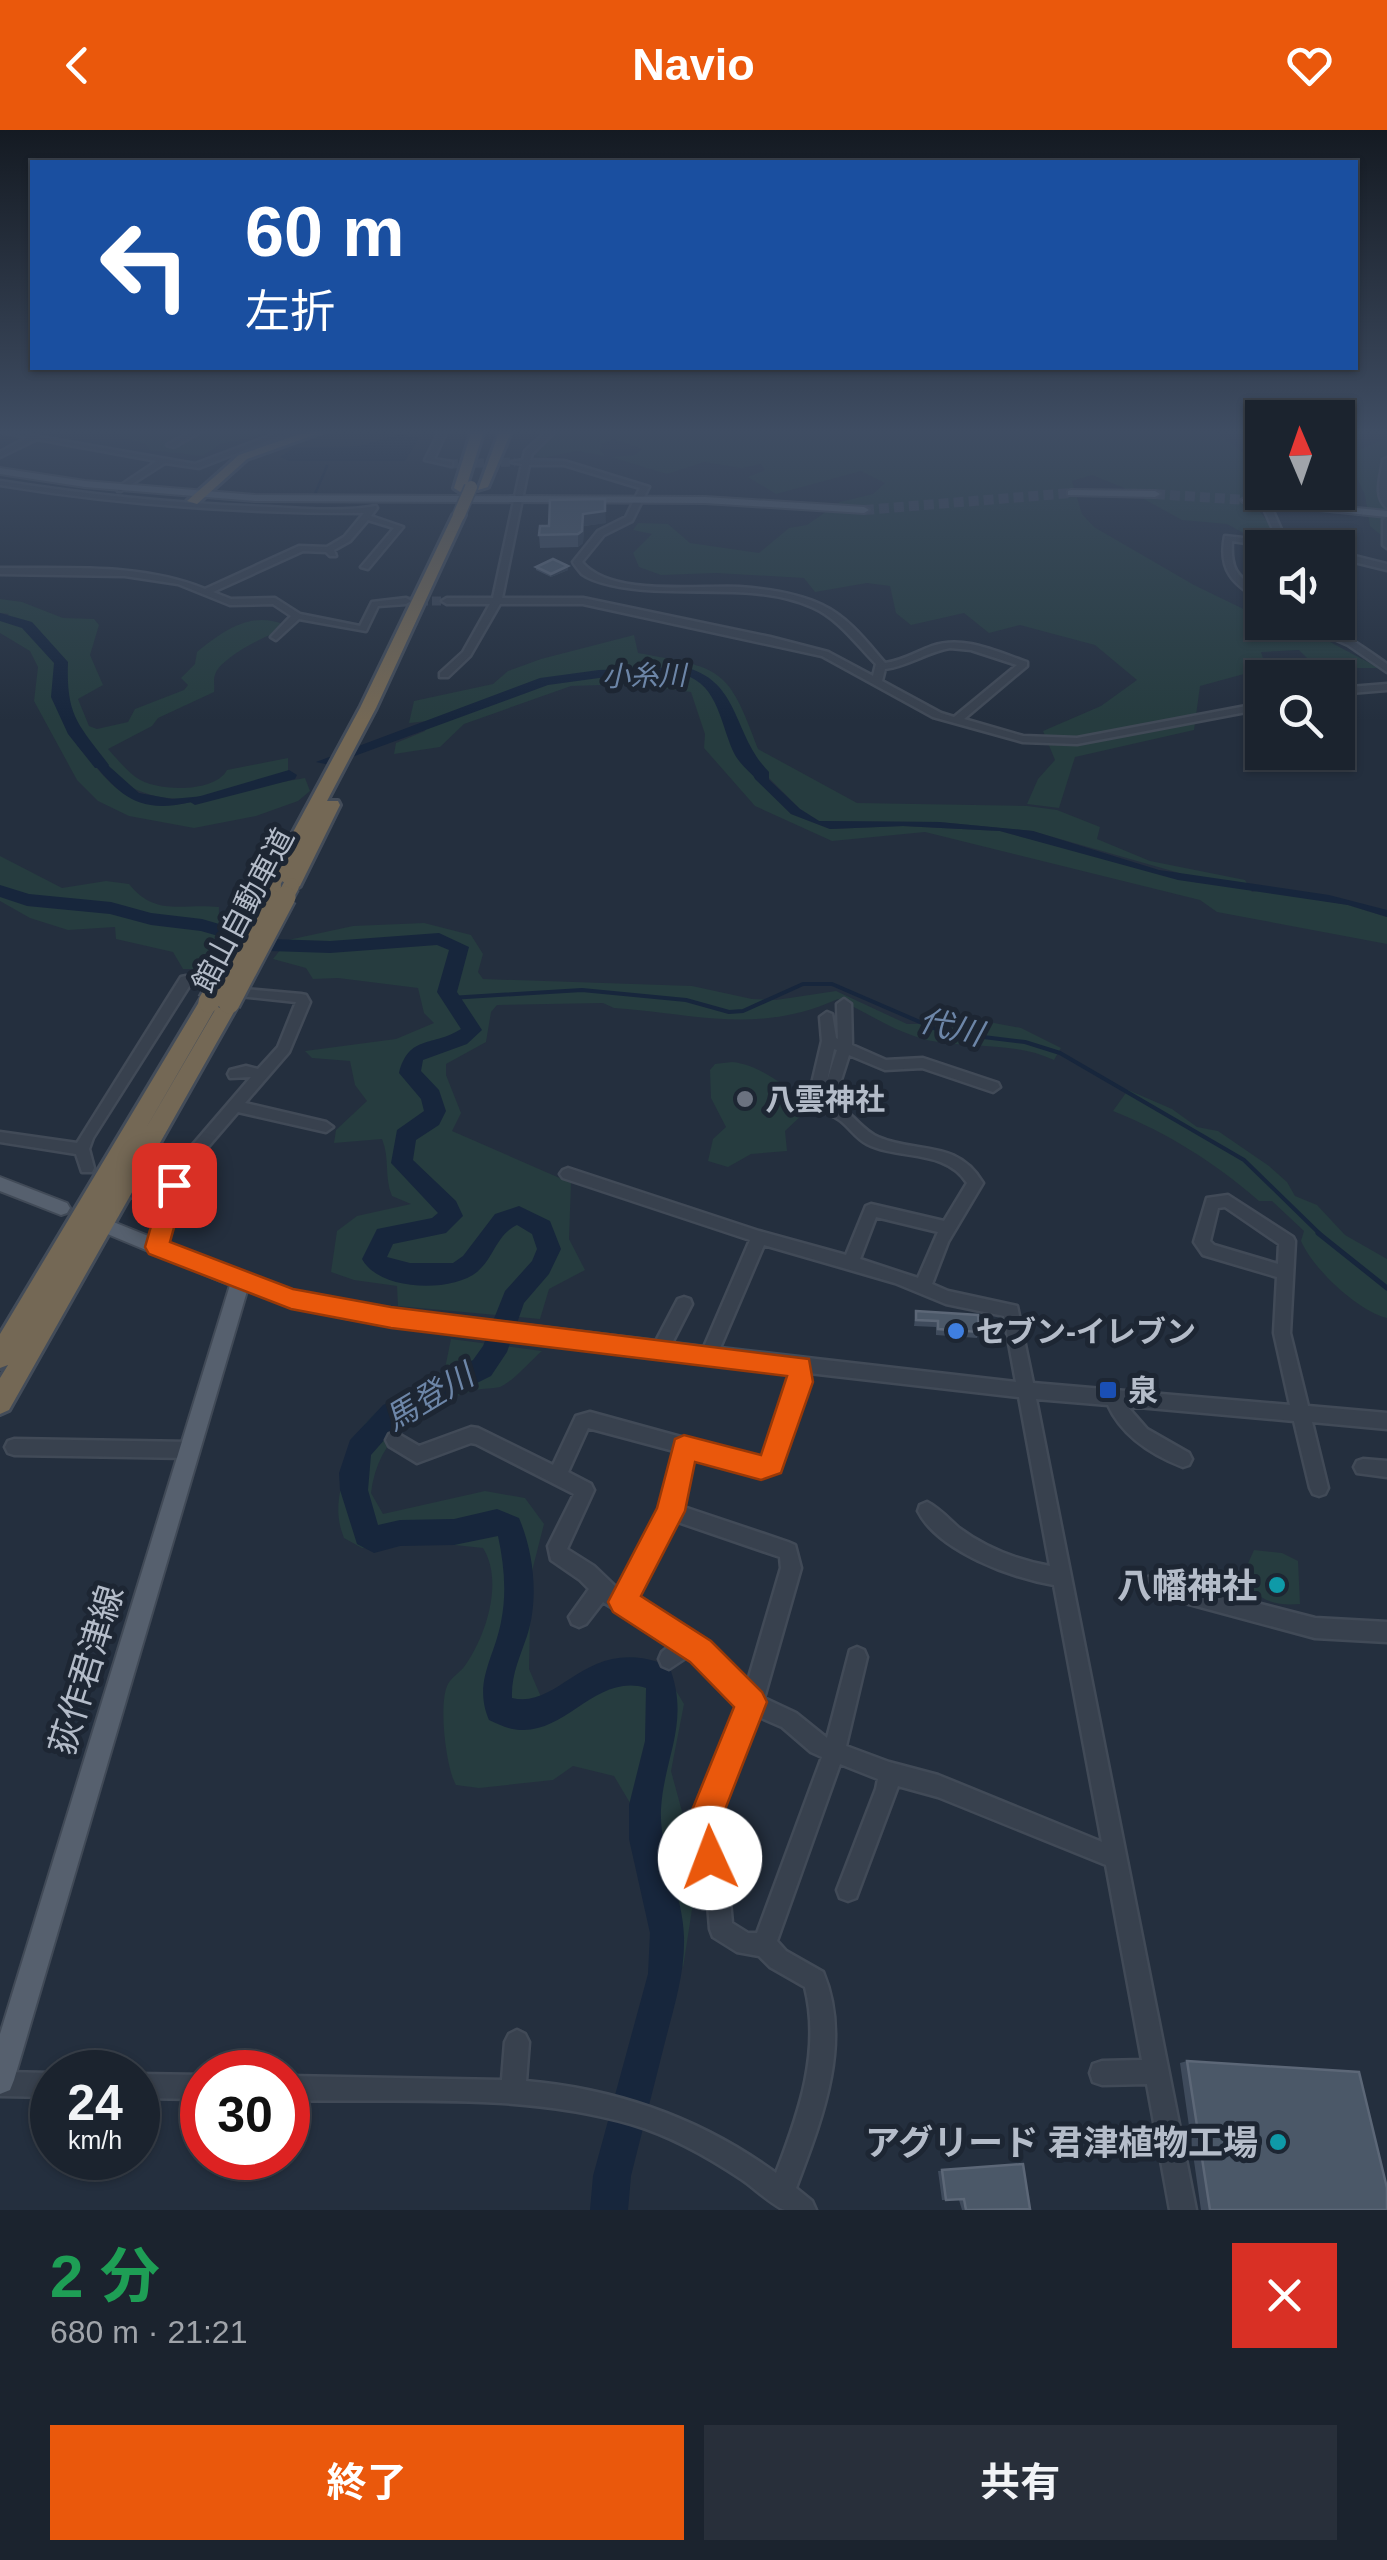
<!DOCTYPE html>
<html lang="ja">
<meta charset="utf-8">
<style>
:root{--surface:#1b232e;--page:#282f3a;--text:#f1f3f6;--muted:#a0a4aa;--line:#39404a;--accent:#ea580c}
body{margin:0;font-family:Arial,"Noto Sans JP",sans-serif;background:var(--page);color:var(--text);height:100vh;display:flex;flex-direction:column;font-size:38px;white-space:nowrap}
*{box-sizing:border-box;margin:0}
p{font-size:32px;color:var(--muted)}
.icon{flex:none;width:55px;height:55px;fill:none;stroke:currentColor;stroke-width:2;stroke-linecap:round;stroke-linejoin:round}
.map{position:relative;height:2080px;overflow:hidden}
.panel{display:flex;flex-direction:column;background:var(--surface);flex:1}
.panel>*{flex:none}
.guide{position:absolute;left:30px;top:30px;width:1328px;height:210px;border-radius:0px;box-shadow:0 2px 8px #0004,0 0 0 2px var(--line);background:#1a4fa0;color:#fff;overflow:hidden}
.needle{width:65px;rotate:358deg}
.buttons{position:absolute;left:1245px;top:270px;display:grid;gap:20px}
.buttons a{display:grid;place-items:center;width:110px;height:110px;border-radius:0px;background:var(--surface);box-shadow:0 2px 8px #0004,0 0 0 2px var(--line);font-size:50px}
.speed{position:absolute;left:30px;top:1920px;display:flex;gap:20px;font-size:50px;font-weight:700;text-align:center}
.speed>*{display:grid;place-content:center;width:130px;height:130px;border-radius:50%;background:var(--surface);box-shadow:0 2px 8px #0004,0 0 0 2px var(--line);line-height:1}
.speed small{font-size:25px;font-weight:400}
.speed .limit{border:15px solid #d22;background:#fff;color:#111}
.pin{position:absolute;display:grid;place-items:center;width:85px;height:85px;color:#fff;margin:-42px;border-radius:20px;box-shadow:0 5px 15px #0006}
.me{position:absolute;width:110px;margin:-55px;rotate:358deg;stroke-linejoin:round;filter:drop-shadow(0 0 8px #0008)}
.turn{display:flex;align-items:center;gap:35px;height:210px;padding:0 50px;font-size:45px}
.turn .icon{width:130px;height:130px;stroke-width:2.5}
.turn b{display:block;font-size:70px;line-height:85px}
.round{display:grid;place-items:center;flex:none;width:105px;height:105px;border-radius:0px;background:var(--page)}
.head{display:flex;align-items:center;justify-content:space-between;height:170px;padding:0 50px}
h1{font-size:60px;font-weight:700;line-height:75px;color:#1e9e55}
.button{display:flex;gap:20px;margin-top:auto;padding:20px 50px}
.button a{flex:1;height:115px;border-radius:0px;background:var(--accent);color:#fff;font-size:40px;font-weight:700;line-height:115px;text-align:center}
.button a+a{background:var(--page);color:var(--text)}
header{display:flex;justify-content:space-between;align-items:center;height:130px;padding:0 50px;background:var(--accent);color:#fff;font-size:45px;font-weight:700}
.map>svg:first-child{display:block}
</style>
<header><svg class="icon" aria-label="back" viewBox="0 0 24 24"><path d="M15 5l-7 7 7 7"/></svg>Navio<svg class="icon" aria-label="heart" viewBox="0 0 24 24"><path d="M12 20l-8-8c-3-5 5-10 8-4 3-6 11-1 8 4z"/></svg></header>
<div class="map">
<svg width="1387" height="2080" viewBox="0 0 1387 2080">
<rect width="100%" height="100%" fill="#242f3e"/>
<path fill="#263c3f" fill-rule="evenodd" d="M116,300H282L221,314L202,326L149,320L146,314L120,307Z
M559,300H1213L1262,336L1265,363L1248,366L1276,403L1247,405L1227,394L1182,390L1122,357L1092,345L1072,351L1082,384L1094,397L1194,455L1262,488V492L1315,504L1379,538H1317L1299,520L1261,522L1266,538L1200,556L1194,600L1075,627L1059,678L1027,674L1038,649L1055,630L1043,601L1101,576L1137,550L1095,515L1020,495L989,503L964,483L911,495L896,483L890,456L867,453L815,462L804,448L716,443L661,445L639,437L633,423L652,404L633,400L638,393L668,394L690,413L759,423L789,398L807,395L840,372L873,364L885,353L861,341L776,364L748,347L765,340L761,334L741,338L704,332L667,344L611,327L635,325L642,319L614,309L602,314L600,320L605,326L577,321L543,328L533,324Z
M1387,308V410L1370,396L1365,365L1346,325Z
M0,469L22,472L63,488L94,489L99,495L90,525L103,555L78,569L89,596L97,599L128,592L135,579L184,560L188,555L181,548L195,534L197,522C222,502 249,481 283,494L278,502C264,506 219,529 215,545C213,550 215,556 214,562L158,588L152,596L108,619C117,629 127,641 137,648C157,662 215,663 227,640L288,628V642L277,653L305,648L310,661L298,671L256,686L194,698L129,686L98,671L77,650L34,571L38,537L30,521L0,503V490L9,484L0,483ZM78,615L93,619C115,659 157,674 201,667C210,665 216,663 224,665C212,670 199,670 186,673C130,684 109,654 78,615Z
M634,505L638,523C722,538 728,537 758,619L857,673L1027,676L1057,680L1100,697L1097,709L1150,731L1245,750L1252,762L1261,760L1348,775L1387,787V814L1217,782L1200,770L925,702L832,711L755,676L704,618L705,604L691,562L634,554L571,556L464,594L440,617L394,624L396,613L425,601L428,591L409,593L414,571L493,554L508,541L541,529ZM751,630L800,679L819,691L939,692L1032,701L1179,743L1199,753L1000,701L903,696L830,699L791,684L752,644Z
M0,726L62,758L106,751L129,754C156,787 180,773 219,777L218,819L197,839H183L173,822L116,809L115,797L68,800L30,788L0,771Z
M424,793L471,805L483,824L478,842L483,849L692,856L752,869L776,870L836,861L907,894L994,893L1021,898L1061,918L1054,930C1018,913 978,918 938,912C902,907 870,884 838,869C757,905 698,884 614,878L603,873L497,875L491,882L486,912L446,934V945L461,983L452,1001L571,1053L569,1109L585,1140L549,1159L540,1189L398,1176L397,1156L354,1150L331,1142L337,1101L357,1086L411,1074L392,1066C384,1047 390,1028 382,1009L334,1013L336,1000L367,971L355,955L350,931L312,928L305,921L396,909L434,893L424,883L418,858L338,848L313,849L306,838L273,829L288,810L353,796Z
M732,932C759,935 778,952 798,965L802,985L785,1001L787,1021L751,1024L728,1037L708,1031L713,1009L726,997L711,968L710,940L715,934Z
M1128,960L1172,979L1197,997L1218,1001L1269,1036L1287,1052L1295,1066L1317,1075L1345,1105L1387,1129V1188C1358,1181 1313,1139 1301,1111L1304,1101L1272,1071H1259C1214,1032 1168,1003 1113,981Z
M451,1209L542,1221C530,1231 514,1251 500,1257C493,1259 483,1258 476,1260C422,1275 378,1305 371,1363L383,1384L485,1361L525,1368L544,1394L531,1445L529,1539L541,1567C606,1549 634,1484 684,1574L671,1641L698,1740L683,1838L655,1715L614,1646L573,1636L553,1650L479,1658L456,1655C446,1638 438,1572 448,1554C451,1548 459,1543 464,1537C486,1507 504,1451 483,1418L417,1411L362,1418L344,1408C334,1383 339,1365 345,1339C358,1281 392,1270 443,1248Z
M1254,1420L1282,1423L1298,1431L1300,1474C1279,1476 1264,1472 1249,1458L1246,1438Z"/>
<path fill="#17263c" d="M400,304L419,308L405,331H289L280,327L294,317L361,316Z
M82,612L139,663L172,669L225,664C213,670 200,670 187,673C126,686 113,653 77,615Z
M744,626L800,679L819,691L939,692L1033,701L1159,740L1329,765L1387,780V787L1348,775L1178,750L1000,701L903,696L830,699L791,684L755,649Z"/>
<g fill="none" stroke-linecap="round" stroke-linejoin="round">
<path stroke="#17263c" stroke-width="2.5" d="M315,364L327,336"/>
<path stroke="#17263c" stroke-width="4" d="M450,868L582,860L686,870L729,882L743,881L803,854H832L943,902L1025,912L1060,923L1244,1030L1321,1105"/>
<path stroke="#17263c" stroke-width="5" d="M1318,1103L1387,1158"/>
<path fill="#17263c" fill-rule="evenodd" d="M0,483L32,492L68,532C66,586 78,594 109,635L107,638H95L68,604L51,567L54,533L22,498L0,491Z
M684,537C741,551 732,604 769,642V650H757C750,642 740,634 735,625C721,598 719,554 684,545L599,548L548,555L330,635L316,632L540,548L599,540Z
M289,640L297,645L295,649L195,675L187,670Z
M0,755L29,764L111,772L151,783L202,789L271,809L330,811L439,803L469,817L457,862L482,900L467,914L423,930L421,941L439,960L446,981L439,995L416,1010L413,1030L456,1071L463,1086L446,1103L393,1114L387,1127L410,1133H453L463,1126L495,1084L519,1076L550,1091L561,1119L549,1144L524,1173L507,1222L491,1246L401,1291L371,1325L368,1360L378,1395L400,1390L454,1389L497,1379L519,1388C534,1423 539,1469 527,1506C520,1527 511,1545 512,1568C562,1580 586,1502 669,1536C691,1591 664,1627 661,1679C659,1723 683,1763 684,1807C685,1843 674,1877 665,1912C654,1957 642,2001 631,2046L628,2080H590L593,2046L648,1844L650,1803L629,1709V1675L645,1611L646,1558C597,1543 567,1603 520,1600C510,1600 498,1594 489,1590C473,1552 494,1529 501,1492C507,1463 504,1434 498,1406L454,1415L400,1416L374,1423L357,1414L340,1360L339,1343L350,1310L383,1275L473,1230L483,1216L505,1161L532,1131L537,1119L532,1104L517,1095C496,1105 494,1128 477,1142C451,1163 379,1161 362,1129L377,1099L432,1088L438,1083L391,1033L397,1000L424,981L421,969L399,943C409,904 433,917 461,899L437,862L449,820L437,815L330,823L270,821L201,801L151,795L110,784L27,776L0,767Z"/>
<path stroke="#3a4453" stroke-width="9" stroke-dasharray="9 4" stroke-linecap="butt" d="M449,334L515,332
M406,471H447"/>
<path stroke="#3a4453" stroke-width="10" stroke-dasharray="10 5" stroke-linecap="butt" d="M1155,364L1246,370
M864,380L1071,363"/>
<defs>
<path id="minor" d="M0,300L195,334L285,300H295L199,338L165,333L121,361H118V357L157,331L37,309L0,327V322L28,307L0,302Z
M194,300H203L174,317L167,315Z
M440,300H447L434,329L452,332V336L425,330Z
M548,300H556L532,324L530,330L564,331L649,357L632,391L604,405L582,432C611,467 696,455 739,457C767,459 797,463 822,475C848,487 867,512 885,533C902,531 916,522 932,516C964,505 997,522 1027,532V536L964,589L1023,606L1077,608L1262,573V579L1077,614L1023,612L933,587L822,526L583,474H500L470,526L448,547H440V543L463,522L490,474H447L442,471L447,468H493L522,334L511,332L523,330L525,321ZM529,335H564L640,358L626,387L598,401L573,432C573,433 581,443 582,444C590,450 602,453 611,455C677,470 750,450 812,477C839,489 856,514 876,534L873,546L828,522L770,507L583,468H502ZM950,518L971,520L1017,535L954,587L941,583L882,551L885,539C908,536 927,522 950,518Z
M1387,328V378C1373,366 1381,347 1383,330Z
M0,351C89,365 179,374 269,377C304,379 344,382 376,376L377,378L371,386L403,397L368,439L361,437L394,398L368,390L350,411L334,420L336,426H330L326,422L303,421L213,462L231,469L275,468L300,484L360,496L372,472L406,468L411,471L406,474L378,476L366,501L299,489L276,510L271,507L291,486L273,474L230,475L178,454L125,446L0,444V438C68,439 141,433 205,459L299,416L327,417L344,407L364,383C242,383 121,375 0,355Z
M1265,370L1269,372L1284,406L1279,412L1309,418H1281L1232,411C1230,443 1239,446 1262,464V471C1233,455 1218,440 1225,406L1270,411L1276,406L1261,372Z
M1387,387V418L1383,415V390Z
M1338,422L1387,434V440L1338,428Z
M1296,492C1330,492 1360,515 1387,534V542L1348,515Z
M1387,554V560L1338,564V558Z
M186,846L208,849L215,853L208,857L190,855L93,1008L89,1019L94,1038L92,1042H82L76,1024L0,1012V1002L77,1013L181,847Z
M244,859L301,864L306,865L310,872L289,922L245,973L326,992L333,997L326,1002L238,982L189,1039L174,1074L165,1117L163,1121H151L149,1117L158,1077L130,1067L127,1063L130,1059L135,1057L162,1066L178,1032L251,947L230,948L228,944L230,940L246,936L258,939L278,917L296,872L239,866L237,863Z
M844,869L851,874L852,915L886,930L923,928L998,953L1000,957L993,962L922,938L885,940L849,925L833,975C854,982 860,999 878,1007C917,1024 957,1009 983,1053L948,1112L932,1154L948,1161L1017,1176L1033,1253L1290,1275L1274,1203L1277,1147L1203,1125L1194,1112L1207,1068L1228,1065L1293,1107L1295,1111L1290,1203L1308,1276L1387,1283V1299L1312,1292L1328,1358L1325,1364L1319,1366L1313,1364L1310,1358L1294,1291L1127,1276L1147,1299L1189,1323L1192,1329L1189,1335L1183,1337C1152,1325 1122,1306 1108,1275L1036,1269L1196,2080H1170L1147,1954L1102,1955L1093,1952L1090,1943L1093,1934L1102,1931L1142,1930L1106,1735L938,1667L898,1656L856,1768L848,1771L840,1768L837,1760L876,1659L878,1649L840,1634L777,1811L786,1821L823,1842C853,1913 821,1991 796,2058L812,2071L816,2080C807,2080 794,2080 785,2080C774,2077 752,2056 741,2049C707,2026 671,2006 631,1994C520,1962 402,1973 288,1970V1946L502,1950L505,1912L509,1904L517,1900L525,1904L529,1912L526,1951C617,1959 702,1989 776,2043C799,1983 821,1921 805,1857L770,1837L759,1826L737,1822L713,1807L710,1799L707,1761L691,1695L741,1576L690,1525L669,1539L662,1536L659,1529L662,1522L672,1514L603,1472L586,1494L579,1497L572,1494L569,1487L589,1459L580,1450L551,1430L548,1416L574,1364L476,1314L471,1313L417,1333L389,1316L386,1310L389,1304L395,1302L419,1316L471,1297L478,1298L553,1335L576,1286L590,1282L761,1329L764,1328L791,1252V1241L347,1188L291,1176L235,1156L233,1151L235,1146L241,1144L291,1162L347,1174L656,1211L678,1169L684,1167L690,1169L692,1174L672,1213L704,1217L750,1110L563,1048L560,1044L563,1040L568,1038L759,1101L846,1125L866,1076L871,1074L944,1091L967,1053C946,1019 899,1030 867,1014C855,1008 849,996 838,989C831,984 824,983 818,978L819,973L802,982L795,977L808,967L810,962L822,911L820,887L827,882L832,884L836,908L838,909L837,874ZM834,919L837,920L827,951ZM1225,1077L1279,1114L1278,1134L1214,1115L1210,1111L1218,1078ZM876,1087L938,1102L918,1148L860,1129ZM764,1115L895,1153L946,1174L1004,1186L1016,1252L720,1218ZM809,1243L1019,1267L1050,1436C1017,1430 986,1418 959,1398C949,1389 939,1378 927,1372L920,1375L918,1381C938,1421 1012,1448 1054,1455L1102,1712L938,1645L889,1632L846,1616L867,1527L864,1520L857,1517L850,1520L827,1608L796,1583L764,1568L801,1438L795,1415L788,1412L681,1376L691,1326L761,1345L777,1340L809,1252ZM588,1298L674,1321L662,1379L619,1460L594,1436L567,1419L594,1360L591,1354L568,1342ZM675,1391L780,1427L781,1438L747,1554L708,1514L635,1469ZM757,1586L782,1597L811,1622L822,1627L757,1803H748L732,1793L729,1761L713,1695Z
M14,1309L189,1312L195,1314L198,1320L195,1326L189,1328L14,1325L8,1323L5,1317L8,1311Z
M1363,1329L1387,1331V1347L1357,1343L1354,1337L1357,1331Z
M1152,1446L1315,1488L1387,1492V1512L1315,1508L1152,1464L1145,1462L1142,1455L1145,1448Z
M0,1942L52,1943V1967L0,1966Z
M138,1944L202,1945V1969L138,1968Z"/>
<path id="major" d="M0,338L85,351L255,365L705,367L864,377L869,380L864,383L705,373L255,371L85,357L0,344Z
M1071,360L1155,361L1160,364L1155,367L1068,365V361Z
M1246,367L1387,381V387L1243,372L1241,370Z
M0,1047L67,1073L70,1078L67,1083L61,1085L0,1061Z
M111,1091L248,1146L250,1151L14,1950L10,1960L0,1964V1904L230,1155L105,1103L102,1098L105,1093Z"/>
<path id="highway" d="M312,300H328L247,329L197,374L187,371L239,325Z
M472,300H484L466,358L460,362L454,358Z
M500,300H512L488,357L478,360Z
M459,381L465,385L376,578L327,671H338L340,675L300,756L291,762L282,756L273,762L267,760L264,756L360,578L453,385Z
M209,865L219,872L145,1000L222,868H236L239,873L9,1280L0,1284V1248L8,1235L0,1238V1204L202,867Z"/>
</defs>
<use href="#minor" stroke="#414a57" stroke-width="5"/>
<use href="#major" stroke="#414a57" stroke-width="4"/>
<use href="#highway" stroke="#434c59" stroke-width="6"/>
<use href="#minor" fill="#38414e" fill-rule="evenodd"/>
<use href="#major" fill="#56606e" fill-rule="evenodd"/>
<use href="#highway" fill="#746855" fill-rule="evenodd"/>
<defs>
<path id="highway-bridge-far2" d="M459,385L471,357"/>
<path id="highway-bridge-far1" d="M266,769L273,756
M284,769L291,756"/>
<path id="highway-bridge" d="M209,872L267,767
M229,873L285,767"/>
</defs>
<use href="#highway-bridge-far2" stroke="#434c59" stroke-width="15" stroke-linecap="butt"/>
<use href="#highway-bridge-far1" stroke="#434c59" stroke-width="20" stroke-linecap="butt"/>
<use href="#highway-bridge" stroke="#434c59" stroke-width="26" stroke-linecap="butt"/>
<use href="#highway-bridge-far2" stroke="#746855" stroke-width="12"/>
<use href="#highway-bridge-far1" stroke="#746855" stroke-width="16"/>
<use href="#highway-bridge" stroke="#746855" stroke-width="21"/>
</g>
<path fill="#3f4b5c" d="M606,393L584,396L583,413L578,417L540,418L539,405L549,396Z
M568,436V440L551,447L536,440V437Z
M916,1181L979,1202L977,1208L936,1205V1197L914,1196Z
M1187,1931L1387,2080H1201L1180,1933Z
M1023,2034L1004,2080H962L959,2070H942L938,2041Z"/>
<path fill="#2f3b4b" d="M605,369L606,393L584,396L583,413L578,417V404L583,384Z
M568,436V440L551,447V444Z"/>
<path fill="#4b5868" stroke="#5c6777" stroke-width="2.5" d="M605,369V381L583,384L582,401L578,404L539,405L540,396H549L550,370Z
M553,429L568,436L551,444L536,437Z
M916,1181L978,1185L979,1202L938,1199V1191L916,1190Z
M1187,1931L1359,1942L1387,2058V2080H1210Z
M1023,2034L1030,2079L966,2080L964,2069L946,2070L942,2040Z"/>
<linearGradient id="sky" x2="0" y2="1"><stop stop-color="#141a22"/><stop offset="0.51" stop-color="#3f4d63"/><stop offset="1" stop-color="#3f4d63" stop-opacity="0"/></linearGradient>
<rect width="1387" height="591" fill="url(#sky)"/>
<path fill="#ea580c" stroke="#983908" stroke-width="2.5" d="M174,1046L186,1055L170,1112L293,1159L391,1177L809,1229L813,1252L781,1343L761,1350L695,1332L685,1381L641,1466L711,1511L762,1562L767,1572L719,1695L727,1728L722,1740L710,1745L698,1740L686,1695L734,1577L690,1532L613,1482L608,1472L657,1378L675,1309L684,1305L761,1325L787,1246L391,1198L291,1179L149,1124L145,1117L163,1055Z"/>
<circle fill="#6b7280" stroke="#1d2633" stroke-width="4" cx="745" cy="969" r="10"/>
<circle fill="#3f7fe0" stroke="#1d2633" stroke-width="4" cx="956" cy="1201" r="10"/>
<rect fill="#1a4fb4" stroke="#1d2633" stroke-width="4" x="1098" y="1250" width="20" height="20" rx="5"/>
<g fill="#0f9aa8" stroke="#1d2633" stroke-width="4">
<circle cx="1277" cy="1455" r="10"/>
<circle cx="1278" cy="2012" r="10"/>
</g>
<g text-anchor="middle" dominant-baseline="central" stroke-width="10" stroke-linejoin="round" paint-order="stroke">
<g font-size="28" font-style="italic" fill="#6d86a8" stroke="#1d2633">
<text transform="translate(644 546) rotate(-1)">小糸川</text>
</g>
<g font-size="30" fill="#b4bcc9" stroke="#1d2633">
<text transform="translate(243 780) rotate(-62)">館山自動車道</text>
</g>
<g font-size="30" font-weight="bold" fill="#b4bcc9" stroke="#1d2633" text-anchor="start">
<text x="765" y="969">八雲神社</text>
<text x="976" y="1201">セブン-イレブン</text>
<text x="1128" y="1260">泉</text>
</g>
<g font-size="32" font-style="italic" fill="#6d86a8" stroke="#1d2633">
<text transform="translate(951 897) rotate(14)">代川</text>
<text transform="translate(429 1267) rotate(-31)">馬登川</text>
</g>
<g font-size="35" font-weight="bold" fill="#b4bcc9" stroke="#1d2633" text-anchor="end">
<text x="1257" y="1455">八幡神社</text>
<text x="1258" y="2012">アグリード 君津植物工場</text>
</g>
<g font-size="35" fill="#b4bcc9" stroke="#1d2633">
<text transform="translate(86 1540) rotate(-73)">荻作君津線</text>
</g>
</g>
</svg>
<div class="buttons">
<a><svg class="needle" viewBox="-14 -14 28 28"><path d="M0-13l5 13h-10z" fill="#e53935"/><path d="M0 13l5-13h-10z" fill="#a0a4aa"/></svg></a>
<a><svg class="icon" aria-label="sound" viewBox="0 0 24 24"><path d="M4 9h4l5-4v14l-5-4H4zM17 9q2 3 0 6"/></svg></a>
<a><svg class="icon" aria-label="search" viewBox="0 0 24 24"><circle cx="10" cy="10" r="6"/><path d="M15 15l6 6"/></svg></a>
</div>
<div class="speed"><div>24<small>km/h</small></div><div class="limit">30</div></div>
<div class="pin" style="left:174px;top:1055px;background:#d93025"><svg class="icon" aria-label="arrive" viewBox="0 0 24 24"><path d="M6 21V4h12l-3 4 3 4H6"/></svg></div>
<svg class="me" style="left:710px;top:1728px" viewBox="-20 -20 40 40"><circle r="19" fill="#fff"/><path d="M0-13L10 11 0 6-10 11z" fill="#ea580c"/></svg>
<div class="guide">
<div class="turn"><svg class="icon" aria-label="left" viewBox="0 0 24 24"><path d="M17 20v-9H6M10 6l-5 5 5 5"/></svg><div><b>60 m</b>左折</div></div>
</div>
</div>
<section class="panel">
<div class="head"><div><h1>2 分</h1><p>680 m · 21:21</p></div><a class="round" style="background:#d93025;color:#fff"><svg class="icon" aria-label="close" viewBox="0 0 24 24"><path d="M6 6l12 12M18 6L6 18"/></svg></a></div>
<div class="button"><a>終了</a><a>共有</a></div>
</section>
